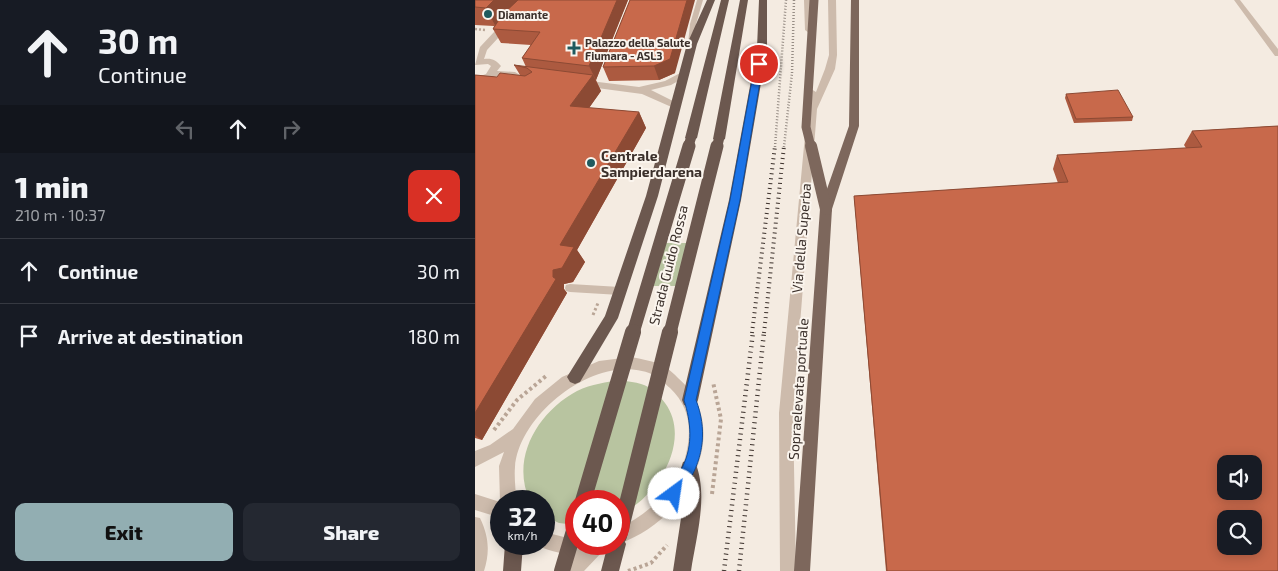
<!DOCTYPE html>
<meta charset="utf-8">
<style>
:root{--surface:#171b24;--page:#242831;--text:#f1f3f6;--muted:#9ea1a6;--line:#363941;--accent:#92aeb2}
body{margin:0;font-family:"Exo 2",sans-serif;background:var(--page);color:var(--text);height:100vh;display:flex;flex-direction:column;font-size:19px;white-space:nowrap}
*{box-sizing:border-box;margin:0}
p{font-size:16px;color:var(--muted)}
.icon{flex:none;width:28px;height:28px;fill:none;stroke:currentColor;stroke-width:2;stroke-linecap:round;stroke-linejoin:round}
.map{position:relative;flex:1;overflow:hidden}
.details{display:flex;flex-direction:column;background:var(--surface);width:475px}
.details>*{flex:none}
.banner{background:#171b24;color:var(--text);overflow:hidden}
.buttons{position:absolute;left:742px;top:455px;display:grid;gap:10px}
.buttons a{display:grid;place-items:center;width:45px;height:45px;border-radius:10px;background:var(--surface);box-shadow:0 2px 12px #0003;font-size:25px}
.speed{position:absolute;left:15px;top:490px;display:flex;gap:10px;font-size:25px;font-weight:700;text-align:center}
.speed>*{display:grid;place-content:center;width:65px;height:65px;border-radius:50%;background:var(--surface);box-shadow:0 2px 12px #0003;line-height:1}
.speed small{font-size:12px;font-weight:400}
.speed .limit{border:8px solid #d22;background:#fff;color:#111}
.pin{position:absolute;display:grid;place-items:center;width:42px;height:42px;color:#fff;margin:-21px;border:2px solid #fff;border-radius:50%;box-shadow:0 1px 5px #0007}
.me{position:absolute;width:55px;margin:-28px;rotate:31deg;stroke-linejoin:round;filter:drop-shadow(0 0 4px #0008)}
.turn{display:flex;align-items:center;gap:18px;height:105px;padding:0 15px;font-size:22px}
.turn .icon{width:65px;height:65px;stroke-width:2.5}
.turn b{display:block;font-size:35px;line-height:42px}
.lanes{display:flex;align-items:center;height:48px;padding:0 15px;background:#0003;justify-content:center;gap:25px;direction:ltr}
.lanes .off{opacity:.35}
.round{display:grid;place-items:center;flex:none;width:52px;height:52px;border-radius:10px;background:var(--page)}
.head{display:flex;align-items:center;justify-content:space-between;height:85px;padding:0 15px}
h1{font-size:30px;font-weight:800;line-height:38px}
.cta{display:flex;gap:10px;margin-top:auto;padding:10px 15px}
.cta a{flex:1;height:58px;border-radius:10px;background:var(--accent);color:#111;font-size:20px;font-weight:800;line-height:58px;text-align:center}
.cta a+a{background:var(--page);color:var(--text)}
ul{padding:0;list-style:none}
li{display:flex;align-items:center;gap:15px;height:65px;padding:0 15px;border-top:1px solid var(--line)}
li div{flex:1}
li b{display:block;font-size:19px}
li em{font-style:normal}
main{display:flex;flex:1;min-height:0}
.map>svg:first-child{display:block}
</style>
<main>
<section class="details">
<div class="banner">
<div class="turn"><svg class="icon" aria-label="ahead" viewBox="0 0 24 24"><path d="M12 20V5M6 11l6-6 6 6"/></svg><div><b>30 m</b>Continue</div></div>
<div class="lanes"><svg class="icon off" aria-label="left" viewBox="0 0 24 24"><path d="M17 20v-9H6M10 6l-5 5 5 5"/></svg><svg class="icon" aria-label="ahead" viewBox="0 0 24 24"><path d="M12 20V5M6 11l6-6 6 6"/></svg><svg class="icon off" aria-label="right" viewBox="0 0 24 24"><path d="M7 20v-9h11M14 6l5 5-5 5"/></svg></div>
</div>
<div class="head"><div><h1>1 min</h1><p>210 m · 10:37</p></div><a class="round" style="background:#d93025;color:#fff"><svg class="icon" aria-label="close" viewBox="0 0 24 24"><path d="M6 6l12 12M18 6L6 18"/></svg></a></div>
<ul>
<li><svg class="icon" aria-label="ahead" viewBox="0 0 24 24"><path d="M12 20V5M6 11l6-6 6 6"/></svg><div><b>Continue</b></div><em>30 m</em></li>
<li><svg class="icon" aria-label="arrive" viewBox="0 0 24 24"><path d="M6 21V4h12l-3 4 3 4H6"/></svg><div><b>Arrive at destination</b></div><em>180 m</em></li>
</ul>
<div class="cta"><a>Exit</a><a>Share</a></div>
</section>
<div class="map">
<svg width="803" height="571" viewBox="0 0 803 571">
<rect width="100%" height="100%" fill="#f4ebe1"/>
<path fill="#b8c4a0" d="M188,243H219L209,286H176Z
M147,380C154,382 160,382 166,384C176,387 184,395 190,403C218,441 181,499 144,515V501H101V525L84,523L69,516V501H55C35,458 63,412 102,391C117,384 131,382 147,380Z"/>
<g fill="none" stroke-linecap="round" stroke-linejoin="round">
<path stroke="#b9a596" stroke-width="2.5" stroke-dasharray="2 2" stroke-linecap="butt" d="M0,29L10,30"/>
<path stroke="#b9a596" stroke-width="3" stroke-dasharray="2.5 2.5" stroke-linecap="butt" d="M118,315L123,303"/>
<path stroke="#b9a596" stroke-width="4" stroke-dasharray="3 3" stroke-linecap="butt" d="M19,430L42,400L71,376
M237,494L246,419L238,382
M153,571L176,563L192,545"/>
<path fill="#cdbbac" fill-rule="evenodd" d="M222,0H228L221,24V44L217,46L213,44L215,24Z
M759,0H765L803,49V56H800Z
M95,284L145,287L149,288L150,291L149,294L145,295L95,292L91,291L90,288L91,285Z
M0,517L5,518C14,537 15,552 9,571H0Z"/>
<path fill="#cdbbac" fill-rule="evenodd" d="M49,0H58L12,50L9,59C17,58 21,60 26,66L22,71L40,72L45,75L40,78L19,76L0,84V78L11,74L16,66L13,64L0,65L5,47Z
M329,0H337L338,30L334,33L330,30Z
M353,0H361L362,55L360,69L342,109L318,413L321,571H305L304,413L332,114L331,92L336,89L341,92L350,69L354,55Z
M209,71L212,72V76L196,85L176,90L204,104L206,106L201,109L167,94L107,86L102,83L107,80L164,87L190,81Z
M111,544H131L129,550L109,571H92L98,556Z"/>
<path fill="#cdbbac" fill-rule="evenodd" d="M156,357C166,359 179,361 189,366C194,369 199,374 203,378C242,412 232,465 202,502C187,522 167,535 144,544H143L144,528C172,515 201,489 210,458C217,432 216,408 195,388C191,385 186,378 181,376C127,348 44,412 40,467C39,478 41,490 41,501H26V518L0,510V494L25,502L24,466L29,452L0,467V451L15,445L38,429L60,399L87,377L124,361Z
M69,532L101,540V544H132L130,550C108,559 85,555 63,546L62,544H69Z"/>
<path fill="#7d675c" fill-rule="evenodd" d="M376,0H384V126L357,209L335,571H319L345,209L374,126Z"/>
<path fill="#6c584f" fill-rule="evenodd" d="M232,0H240L222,44L183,196L143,318L105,382L100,384L95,382L92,377L130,316L171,196L212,44Z
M246,0H254L222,138L216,142L210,138Z
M265,0H273L250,139L244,143L238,139Z
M284,0H292V48L266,200L223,400L221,405L215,407L209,405L207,400L254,200L282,48Z
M214,460L220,462C234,495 221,537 216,571H198L208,505L206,468L208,462Z
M144,536L148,538L151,544L144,571H126L133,544H144Z
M30,544H48L46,571H28Z"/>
<path stroke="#3b302b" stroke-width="2.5" stroke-dasharray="0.5 2.5" stroke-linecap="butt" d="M300,147L311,0
M309,147L317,73L319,0"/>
<path stroke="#3b302b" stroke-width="4" stroke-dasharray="1 4" stroke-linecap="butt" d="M277,333L300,146
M289,333L309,146"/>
<path stroke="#3b302b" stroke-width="4.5" stroke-dasharray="1 4.5" stroke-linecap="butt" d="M249,571L278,332
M264,571L289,332"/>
<path stroke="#7d675c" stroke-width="9" d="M336,147L331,127L339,0"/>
<path stroke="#7d675c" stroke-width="12" d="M336,146L351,209"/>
<path stroke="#6c584f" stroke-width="10" d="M213,147L216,138
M242,147L244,139"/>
<path stroke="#6c584f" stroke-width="13" d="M158,333L214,146
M195,333L242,146"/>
<path stroke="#6c584f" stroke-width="16" d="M108,501L158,332
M144,536L195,332
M87,571L101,524"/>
</g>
<path fill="#ac5a40" d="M0,0H153L121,80L126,91L114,108L164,112L171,128L102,250L110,262L98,282L89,284V289L92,293L7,440L0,438V75L22,77L45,75L39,65L51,67L47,58L56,45L26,43L18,29L19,26L0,25Z
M155,0L200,73L184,80L134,81L128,67Z
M591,94L658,117L657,121L599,123L590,98Z
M803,126V571H411L379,196L583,183L578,169L582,155L711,148L709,145L717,131Z"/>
<path fill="#8c4a34" d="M19,0H46L21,27L11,8Z
M142,0H153L121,80L114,66Z
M212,0H220L200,73L184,80L179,66Z
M118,75L126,91L104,122L95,106Z
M164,112L171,128L102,250L110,262L98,282L89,284V289L92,293L7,440L0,435V413L78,277V270L85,245Z"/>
<path fill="#c8694b" stroke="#8c4a34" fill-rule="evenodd" d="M0,0H19L11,8L0,7Z
M43,0H142L114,66L47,58L65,32L18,29L27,15Z
M155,0H212L195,59L179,66L128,67Z
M39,65L118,75L95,106L164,112L85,245L99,247L87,268L78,270V277L81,279L0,413V75L22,77L25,73L50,76L57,72L52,68Z
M643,90L658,117L601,119L591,94Z
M803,126V571H412L379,196L593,182L582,155L727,147L717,131ZM751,464H779V491H751ZM751,519H779V546H751Z"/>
<path fill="#1a73e8" stroke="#114b97" d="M284,62L288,64L265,200L221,400C232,429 229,456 213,483C209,490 207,498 199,501L194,499L192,494C196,484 203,475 208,466C218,445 216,422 209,400L255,200L280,64Z"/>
<g fill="#1f5a5e" stroke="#fbf5ee" stroke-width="2">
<circle cx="13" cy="14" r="5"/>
<path d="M96.5 40.5h5v5h5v5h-5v5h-5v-5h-5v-5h5z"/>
<circle cx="116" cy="163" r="5"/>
</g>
<g text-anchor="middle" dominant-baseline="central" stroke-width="4" stroke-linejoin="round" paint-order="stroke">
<g font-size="11" font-weight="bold" fill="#3b302b" stroke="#fbf5ee" text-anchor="start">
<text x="23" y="14">Diamante</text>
<text x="110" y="42">Palazzo della Salute<tspan x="110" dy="13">Fiumara - ASL3</tspan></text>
</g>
<g font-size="14" font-weight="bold" fill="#3b302b" stroke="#fbf5ee" text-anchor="start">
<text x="126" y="155">Centrale<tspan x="126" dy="16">Sampierdarena</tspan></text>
</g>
<g font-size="14" fill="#3b302b" stroke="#fbf5ee">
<text transform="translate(326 238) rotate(-85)">Via della Superba</text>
<text transform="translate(193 265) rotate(-76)">Strada Guido Rossa</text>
<text transform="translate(323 389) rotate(-86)">Sopraelevata portuale</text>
</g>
</g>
</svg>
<div class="buttons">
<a><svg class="icon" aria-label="sound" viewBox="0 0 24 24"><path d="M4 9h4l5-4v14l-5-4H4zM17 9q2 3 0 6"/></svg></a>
<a><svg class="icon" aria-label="search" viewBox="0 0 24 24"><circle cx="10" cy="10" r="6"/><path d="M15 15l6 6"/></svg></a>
</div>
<div class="speed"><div>32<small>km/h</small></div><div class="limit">40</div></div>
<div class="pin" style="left:284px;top:64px;background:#d93025"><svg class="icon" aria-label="arrive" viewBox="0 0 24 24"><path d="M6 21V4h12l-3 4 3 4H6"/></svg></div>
<svg class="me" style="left:199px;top:494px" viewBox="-20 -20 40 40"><circle r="19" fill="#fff"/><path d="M0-13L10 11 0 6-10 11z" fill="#1a73e8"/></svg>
</div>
</main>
